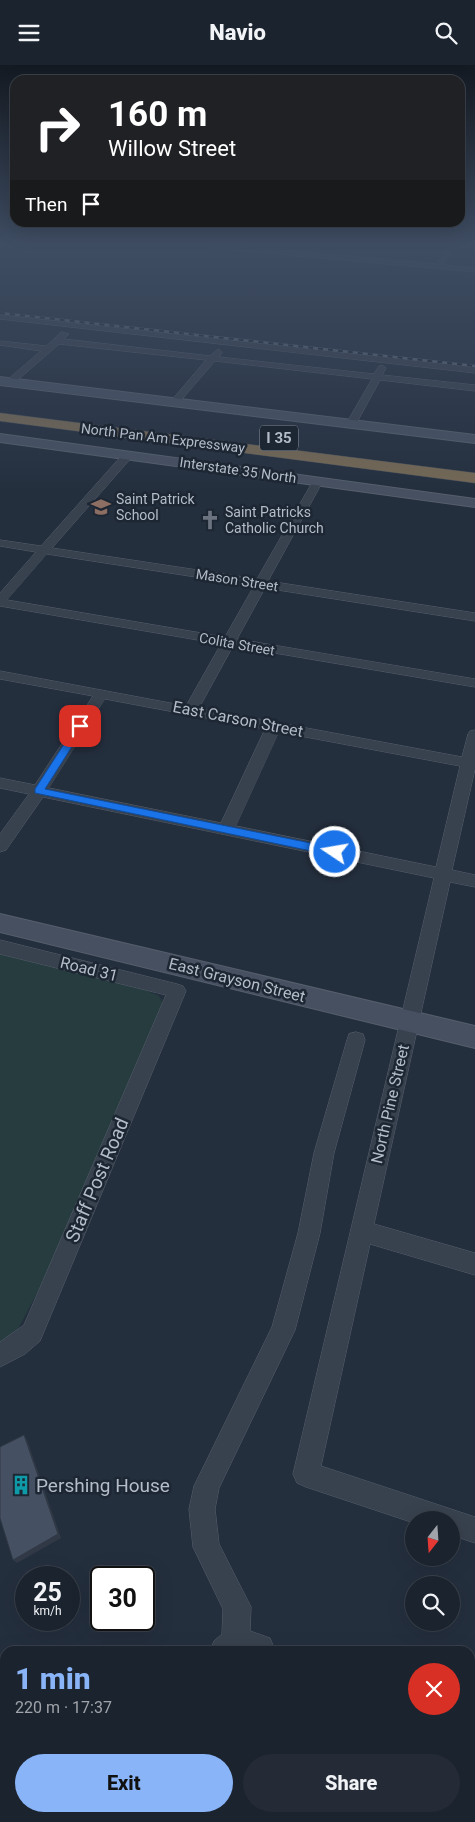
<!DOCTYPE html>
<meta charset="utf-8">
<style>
:root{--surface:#1b232e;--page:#242b36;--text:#f1f3f6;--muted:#a0a4aa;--line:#39404a;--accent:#8ab4f8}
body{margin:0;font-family:Roboto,sans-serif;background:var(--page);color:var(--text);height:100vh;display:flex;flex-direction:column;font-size:19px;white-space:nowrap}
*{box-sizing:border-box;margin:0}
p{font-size:16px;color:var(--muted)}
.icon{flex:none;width:28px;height:28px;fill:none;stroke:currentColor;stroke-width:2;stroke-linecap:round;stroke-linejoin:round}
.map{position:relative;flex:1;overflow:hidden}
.drawer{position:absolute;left:0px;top:1581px;width:475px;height:176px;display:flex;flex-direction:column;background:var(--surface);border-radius:15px 15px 0 0;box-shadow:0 5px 20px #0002,0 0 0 1px var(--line)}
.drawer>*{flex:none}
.hud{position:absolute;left:10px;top:10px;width:455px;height:152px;border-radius:15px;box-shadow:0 5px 20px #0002,0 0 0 1px var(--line);background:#202124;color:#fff;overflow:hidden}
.needle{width:32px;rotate:197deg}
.tools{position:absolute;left:405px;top:1446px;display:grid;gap:10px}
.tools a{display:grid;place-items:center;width:55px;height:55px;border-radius:50%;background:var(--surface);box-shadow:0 5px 20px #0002,0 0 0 1px var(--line);font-size:25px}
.speed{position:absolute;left:15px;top:1501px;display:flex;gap:10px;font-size:25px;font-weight:700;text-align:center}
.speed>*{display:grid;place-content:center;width:65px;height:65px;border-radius:50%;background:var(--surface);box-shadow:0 5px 20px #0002,0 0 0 1px var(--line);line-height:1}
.speed small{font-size:12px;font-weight:400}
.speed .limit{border:2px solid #111;border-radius:8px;background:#fff;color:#111}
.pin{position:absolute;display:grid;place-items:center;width:42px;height:42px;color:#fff;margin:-21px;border-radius:10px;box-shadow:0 2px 8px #0006}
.me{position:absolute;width:55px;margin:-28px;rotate:282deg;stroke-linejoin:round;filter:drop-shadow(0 0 4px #0008)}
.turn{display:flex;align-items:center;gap:18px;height:105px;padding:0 15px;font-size:22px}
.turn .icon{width:65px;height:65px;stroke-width:2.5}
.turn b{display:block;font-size:35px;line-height:42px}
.then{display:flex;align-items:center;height:48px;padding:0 15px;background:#0003;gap:10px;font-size:19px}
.round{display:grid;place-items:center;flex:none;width:52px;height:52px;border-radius:26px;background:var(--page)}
.overview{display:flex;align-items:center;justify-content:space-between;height:85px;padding:0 15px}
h1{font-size:30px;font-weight:800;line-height:38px;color:var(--accent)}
.button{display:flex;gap:10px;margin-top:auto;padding:10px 15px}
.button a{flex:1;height:58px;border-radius:30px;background:var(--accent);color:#111;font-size:20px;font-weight:800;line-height:58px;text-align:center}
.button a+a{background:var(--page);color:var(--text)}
header{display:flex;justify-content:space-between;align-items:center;height:65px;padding:0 15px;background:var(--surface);font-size:22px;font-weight:800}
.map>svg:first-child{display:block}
</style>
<header><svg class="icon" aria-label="menu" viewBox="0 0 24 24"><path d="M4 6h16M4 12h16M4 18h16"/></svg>Navio<svg class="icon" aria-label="search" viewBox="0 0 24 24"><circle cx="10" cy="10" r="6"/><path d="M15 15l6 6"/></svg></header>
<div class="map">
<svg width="475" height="1757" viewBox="0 0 475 1757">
<rect width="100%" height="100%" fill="#242f3e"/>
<path fill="#263c3f" d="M0,889L143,924L159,931L163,938L50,1204L12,1275L0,1280Z"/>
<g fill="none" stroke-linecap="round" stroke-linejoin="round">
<defs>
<path id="street" d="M208,181H233L437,199L448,181H454L444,200L475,203V207L211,183Z
M463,181H475V184Z
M0,250L475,302V308L0,254Z
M62,267L69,269L64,274L210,291L218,284L222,287L219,292L374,309L379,301L382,300L386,303L382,310L475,320V326L380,315L356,359L351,362L346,359L372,314L215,296L177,340L174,341L169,338L171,336L206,295L59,279L13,319H7V315L41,286L0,280V276L46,281Z
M128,387L132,388V392L52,483L257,514L313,416L318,413L323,416L268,516L475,548V556L265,523L237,574L475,614V622L233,581L199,643L462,692L468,669L470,666L475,665V704L452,805L475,810V822L450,817L374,1159L475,1188V1210L370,1179L321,1401L475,1452V1478L451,1470V1455H414V1458L306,1422L297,1418L293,1409L434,813L43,732L6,785L0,787V769L29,729L0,723V713L35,720L93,631L0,614V606L186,641L221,579L0,541V528L36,487L0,481V475L41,481L124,388ZM47,489L254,521L225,572L7,535ZM105,634L265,664L221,758L49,723ZM279,667L460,701L436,802L236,761Z
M0,875L177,919L183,921L186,926L40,1276L25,1289L0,1302V1277L24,1260L166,930L0,889Z
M356,967L363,969L365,975L334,1088L320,1168L295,1265L219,1423L215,1444L219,1479L251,1542L250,1566L270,1573L274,1583L273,1586H210L214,1576L222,1569L223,1544L193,1482L189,1444L194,1421L272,1262L298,1168L314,1088L347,975L349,969Z
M5,1740V1752H29L27,1757H0V1743Z
M262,1752H302L304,1757H264Z"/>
<path id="secondary" d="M0,312L475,370V378L0,320Z
M0,369L475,434V442L0,377Z
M0,849L475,961V983L0,867Z"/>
<path id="highway" d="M0,348L475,408V418L0,356Z"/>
</defs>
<use href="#street" stroke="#565f6c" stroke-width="1"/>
<use href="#secondary" stroke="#565f6c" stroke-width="2"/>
<use href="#highway" stroke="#434c59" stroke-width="1"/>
<use href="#street" fill="#38414e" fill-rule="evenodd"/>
<use href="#secondary" fill="#465061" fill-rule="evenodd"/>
<use href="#highway" fill="#746855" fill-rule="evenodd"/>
<defs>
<path id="rail" d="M0,248L475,301"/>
</defs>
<use href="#rail" stroke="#5a6575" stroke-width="2.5"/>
<use href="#rail" stroke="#1d2633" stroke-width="2" stroke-dasharray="5" stroke-linecap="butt"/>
</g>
<path fill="#303945" d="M24,1370L27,1375L61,1473L17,1498L13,1495Z"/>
<path fill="#455162" stroke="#303945" d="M24,1370L58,1469L13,1495L0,1453V1382Z"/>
<linearGradient id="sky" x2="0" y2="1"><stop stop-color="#141a22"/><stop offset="0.42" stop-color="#3f4d63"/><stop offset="1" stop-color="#3f4d63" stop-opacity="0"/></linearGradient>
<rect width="475" height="427" fill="url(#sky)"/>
<path fill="#1a73e8" stroke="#114b97" d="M80,658L85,661L45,724L335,783L340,787L335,791L35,728V724L77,659Z"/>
<defs>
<symbol id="school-bare" viewBox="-9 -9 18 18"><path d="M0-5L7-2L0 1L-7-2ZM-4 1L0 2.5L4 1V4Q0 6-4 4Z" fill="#8d6e63" stroke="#1d2633" stroke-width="2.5" paint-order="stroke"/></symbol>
<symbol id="church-bare" viewBox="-9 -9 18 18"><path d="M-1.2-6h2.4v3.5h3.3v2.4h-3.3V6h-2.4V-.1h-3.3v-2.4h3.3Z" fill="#6b7280" stroke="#1d2633" stroke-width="2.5" paint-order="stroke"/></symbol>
<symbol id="building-bare" viewBox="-9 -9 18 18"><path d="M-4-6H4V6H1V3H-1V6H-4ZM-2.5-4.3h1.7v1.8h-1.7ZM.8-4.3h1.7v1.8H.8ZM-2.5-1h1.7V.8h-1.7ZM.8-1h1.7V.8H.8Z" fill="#0f9aa8" stroke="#1d2633" stroke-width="2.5" paint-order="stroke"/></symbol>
</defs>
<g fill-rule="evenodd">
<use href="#school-bare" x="87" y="428" width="28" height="28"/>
<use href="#church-bare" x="196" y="441" width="28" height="28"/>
<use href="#building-bare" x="7" y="1406" width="28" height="28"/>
</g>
<g text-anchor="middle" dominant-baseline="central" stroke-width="5" stroke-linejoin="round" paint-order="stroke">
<g font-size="14" fill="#b4bcc9" stroke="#1d2633">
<text transform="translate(163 373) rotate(7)">North Pan Am Expressway</text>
<text transform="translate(238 405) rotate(8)">Interstate 35 North</text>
<text transform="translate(237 515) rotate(9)">Mason Street</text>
<text transform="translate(237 579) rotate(10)">Colita Street</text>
</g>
<g font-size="14" fill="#b4bcc9" stroke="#1d2633" text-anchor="start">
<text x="116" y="434">Saint Patrick<tspan x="116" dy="16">School</tspan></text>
<text x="225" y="447">Saint Patricks<tspan x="225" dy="16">Catholic Church</tspan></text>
</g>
<rect fill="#1d2633" stroke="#878f9c" stroke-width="1" x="260" y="360.5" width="38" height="25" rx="4"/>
<g font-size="15" font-weight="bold" fill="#b4bcc9">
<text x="279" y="373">I 35</text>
</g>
<g font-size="16" fill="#b4bcc9" stroke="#1d2633">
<text transform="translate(238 654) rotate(11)">East Carson Street</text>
<text transform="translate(89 904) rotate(14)">Road 31</text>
<text transform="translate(237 915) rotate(14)">East Grayson Street</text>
<text transform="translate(390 1039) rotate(-77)">North Pine Street</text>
</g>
<g font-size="19" fill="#b4bcc9" stroke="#1d2633">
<text transform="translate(97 1115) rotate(-67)">Staff Post Road</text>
</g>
<g font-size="19" fill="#b4bcc9" stroke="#1d2633" text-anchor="start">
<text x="36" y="1420">Pershing House</text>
</g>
</g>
</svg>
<div class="tools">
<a><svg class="needle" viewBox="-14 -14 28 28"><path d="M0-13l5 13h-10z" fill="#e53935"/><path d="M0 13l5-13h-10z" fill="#a0a4aa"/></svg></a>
<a><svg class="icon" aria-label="search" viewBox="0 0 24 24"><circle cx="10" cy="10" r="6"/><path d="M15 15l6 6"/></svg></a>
</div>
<div class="speed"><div>25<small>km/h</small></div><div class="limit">30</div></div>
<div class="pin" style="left:80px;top:661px;background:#d93025"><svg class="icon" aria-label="arrive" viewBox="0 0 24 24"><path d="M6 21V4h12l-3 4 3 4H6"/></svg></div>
<svg class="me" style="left:335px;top:787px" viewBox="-20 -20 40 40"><circle r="17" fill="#1a73e8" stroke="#fff" stroke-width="3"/><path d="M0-11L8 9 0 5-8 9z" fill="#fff"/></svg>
<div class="hud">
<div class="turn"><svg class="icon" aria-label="right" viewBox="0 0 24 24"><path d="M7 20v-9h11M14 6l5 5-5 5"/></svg><div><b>160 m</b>Willow Street</div></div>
<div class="then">Then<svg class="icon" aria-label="arrive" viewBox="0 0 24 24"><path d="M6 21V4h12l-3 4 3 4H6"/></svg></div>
</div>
<section class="drawer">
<div class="overview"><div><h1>1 min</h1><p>220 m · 17:37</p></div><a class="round" style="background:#d93025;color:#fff"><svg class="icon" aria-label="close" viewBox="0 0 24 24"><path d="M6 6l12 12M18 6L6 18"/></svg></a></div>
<div class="button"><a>Exit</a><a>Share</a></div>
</section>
</div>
